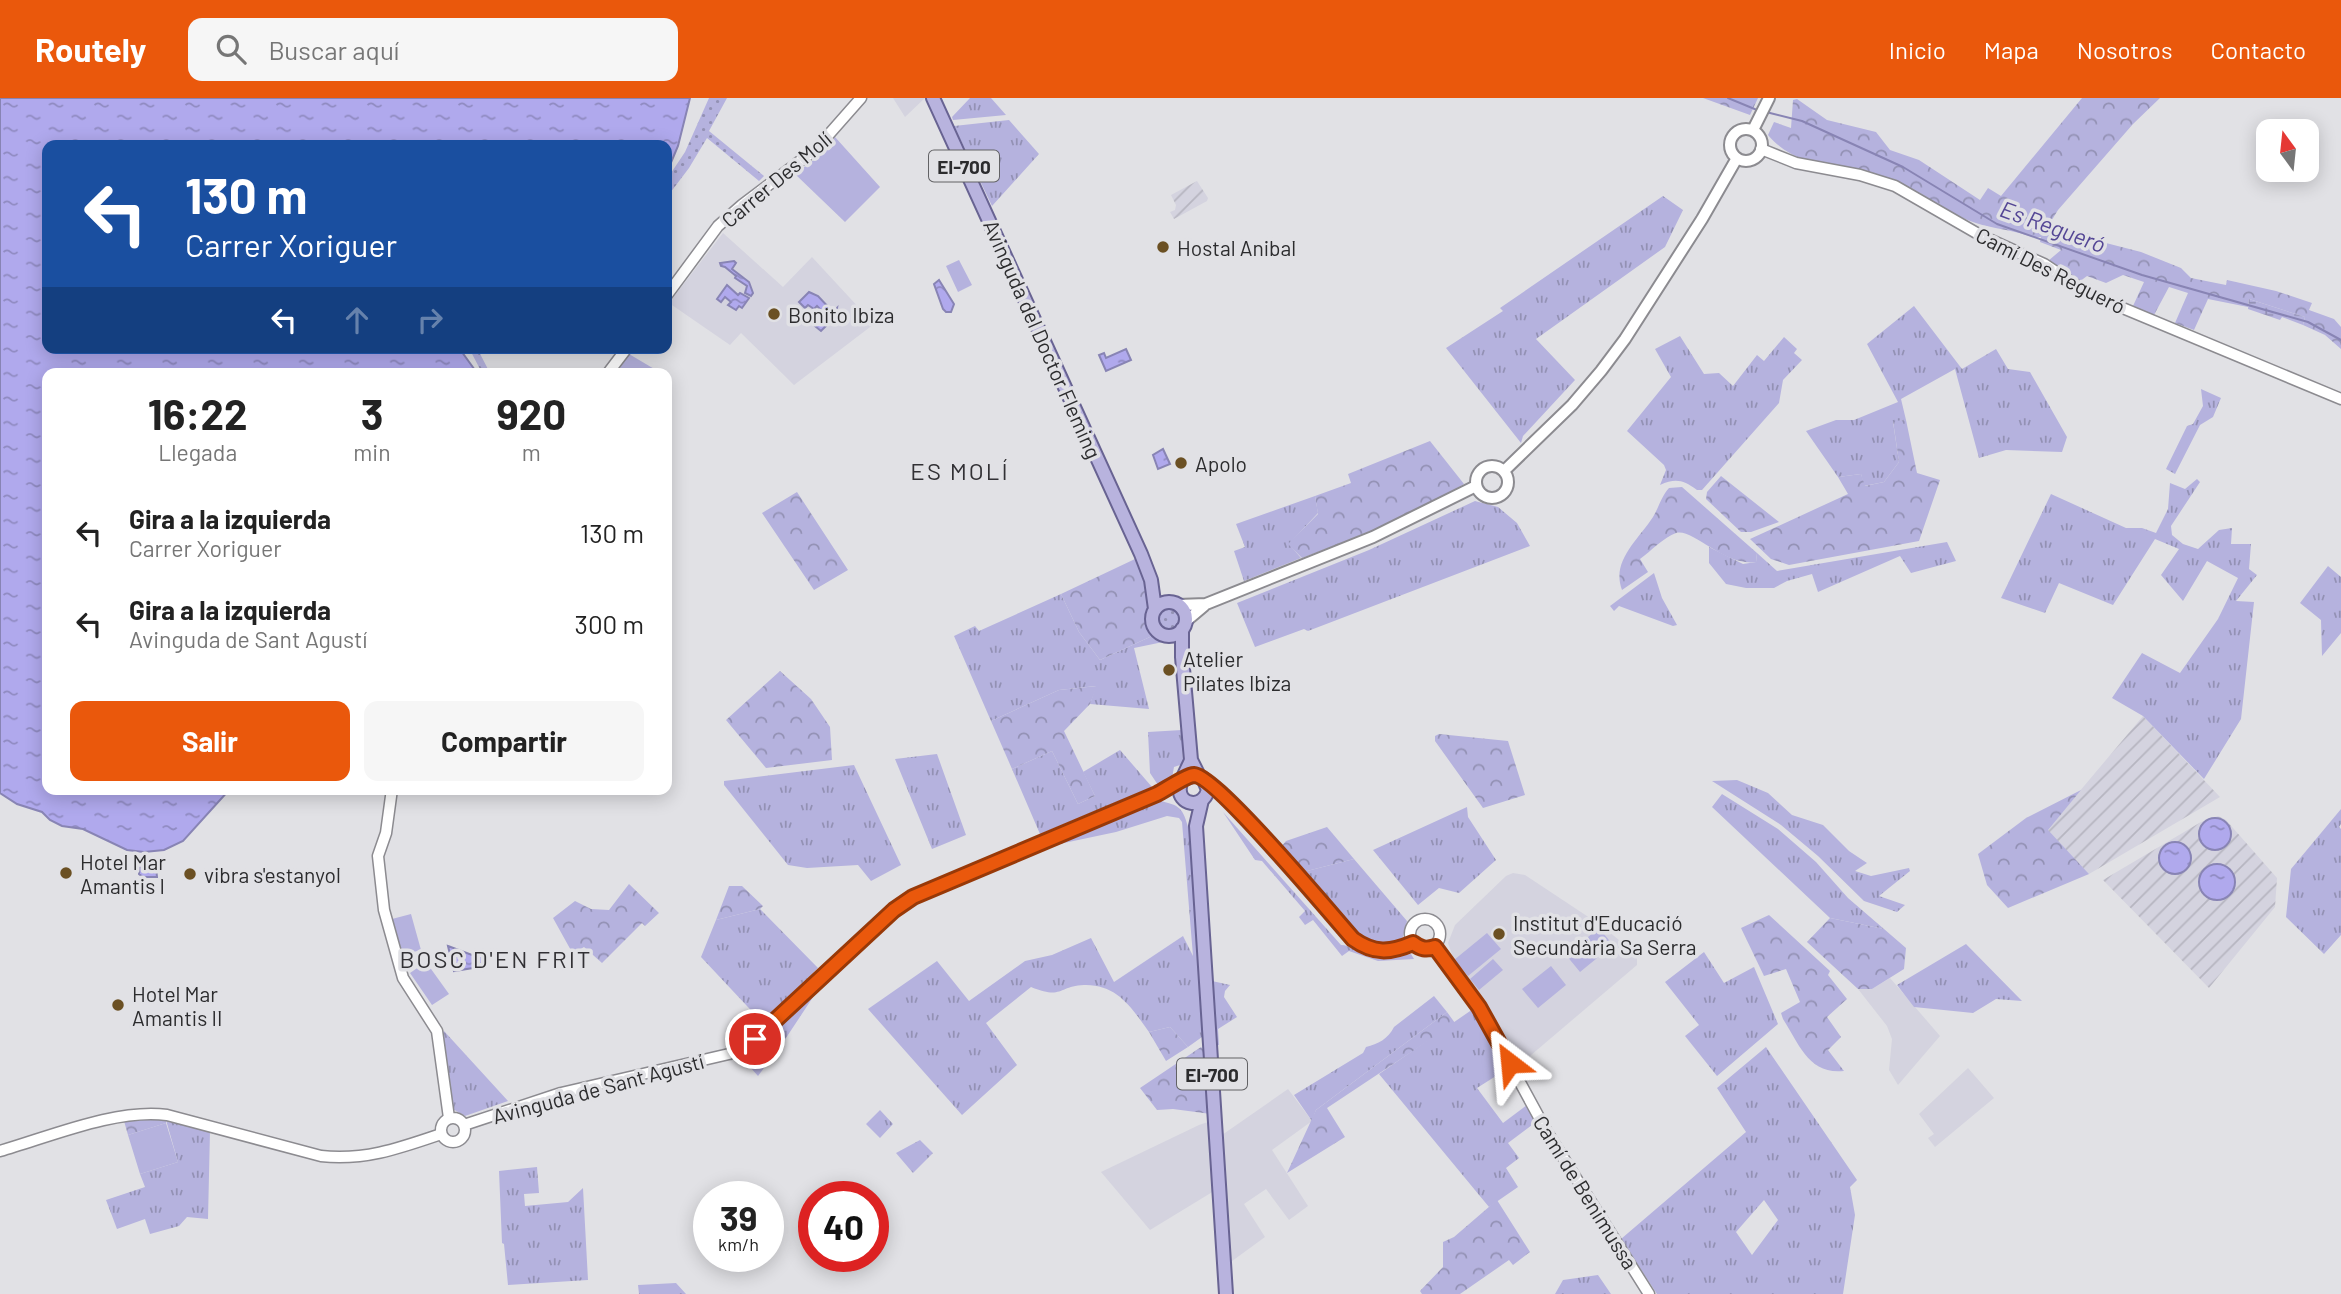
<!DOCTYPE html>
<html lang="es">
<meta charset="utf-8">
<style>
:root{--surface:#fff;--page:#f6f6f6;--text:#222;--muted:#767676;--accent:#ea580c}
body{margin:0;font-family:Barlow,sans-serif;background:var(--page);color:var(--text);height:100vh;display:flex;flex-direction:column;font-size:26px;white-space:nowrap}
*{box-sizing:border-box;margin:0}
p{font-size:23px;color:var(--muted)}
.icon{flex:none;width:38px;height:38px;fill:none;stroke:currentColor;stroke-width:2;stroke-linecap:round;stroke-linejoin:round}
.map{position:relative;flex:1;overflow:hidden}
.panel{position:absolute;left:42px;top:270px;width:630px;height:427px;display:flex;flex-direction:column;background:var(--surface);border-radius:14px;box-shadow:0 4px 18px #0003}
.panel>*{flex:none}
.banner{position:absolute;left:42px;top:42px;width:630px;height:214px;border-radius:14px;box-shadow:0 4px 18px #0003;background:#1a4fa0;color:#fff;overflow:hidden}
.needle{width:46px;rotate:345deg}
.fabs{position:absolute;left:2256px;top:21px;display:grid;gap:14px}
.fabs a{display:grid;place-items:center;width:63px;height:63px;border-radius:14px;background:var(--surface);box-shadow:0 4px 18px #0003;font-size:35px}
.speed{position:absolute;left:693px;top:1083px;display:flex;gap:14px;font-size:35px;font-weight:700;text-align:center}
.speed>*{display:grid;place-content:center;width:91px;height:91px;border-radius:50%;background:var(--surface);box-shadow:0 4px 18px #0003;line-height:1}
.speed small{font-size:18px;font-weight:400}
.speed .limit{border:10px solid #d22;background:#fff;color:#111}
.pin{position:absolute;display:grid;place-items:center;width:60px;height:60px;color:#fff;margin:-30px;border:4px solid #fff;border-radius:50%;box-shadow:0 2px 7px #0007}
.me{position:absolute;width:77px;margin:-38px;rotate:331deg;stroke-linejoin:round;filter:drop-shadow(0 0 5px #0008)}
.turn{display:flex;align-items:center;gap:24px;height:147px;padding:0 28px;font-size:32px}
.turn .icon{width:91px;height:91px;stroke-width:2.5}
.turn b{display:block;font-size:49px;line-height:60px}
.lanes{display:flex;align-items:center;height:66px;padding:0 28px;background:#0003;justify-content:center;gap:35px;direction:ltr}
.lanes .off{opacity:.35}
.eta{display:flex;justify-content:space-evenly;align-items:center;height:119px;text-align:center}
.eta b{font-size:42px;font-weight:700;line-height:49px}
.primary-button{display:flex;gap:14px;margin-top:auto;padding:14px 28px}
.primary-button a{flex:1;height:80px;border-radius:14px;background:var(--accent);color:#fff;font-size:28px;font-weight:700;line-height:80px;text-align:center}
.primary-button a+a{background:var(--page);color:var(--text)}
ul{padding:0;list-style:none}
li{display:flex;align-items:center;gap:21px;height:91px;padding:0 28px}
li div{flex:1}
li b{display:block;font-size:26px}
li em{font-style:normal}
header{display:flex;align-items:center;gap:42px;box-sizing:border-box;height:98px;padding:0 35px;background:var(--accent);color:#fff}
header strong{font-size:33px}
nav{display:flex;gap:38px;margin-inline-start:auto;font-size:24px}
.search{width:490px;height:63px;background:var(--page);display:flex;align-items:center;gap:18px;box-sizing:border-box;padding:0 24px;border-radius:14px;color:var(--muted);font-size:26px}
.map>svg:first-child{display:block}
</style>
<header>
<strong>Routely</strong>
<div class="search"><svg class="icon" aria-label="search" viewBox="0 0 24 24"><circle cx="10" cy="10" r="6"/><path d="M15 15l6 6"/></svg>Buscar aquí</div>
<nav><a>Inicio</a><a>Mapa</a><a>Nosotros</a><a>Contacto</a></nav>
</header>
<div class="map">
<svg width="2341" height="1196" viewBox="0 0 2341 1196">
<defs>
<pattern id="industrial-furrows" width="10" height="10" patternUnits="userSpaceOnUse" patternTransform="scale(1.75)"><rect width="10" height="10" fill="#d4d3df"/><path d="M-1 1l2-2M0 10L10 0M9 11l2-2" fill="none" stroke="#b6b5c0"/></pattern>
<pattern id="grass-tufts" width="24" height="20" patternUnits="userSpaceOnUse" patternTransform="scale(1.75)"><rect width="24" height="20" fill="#b5b2de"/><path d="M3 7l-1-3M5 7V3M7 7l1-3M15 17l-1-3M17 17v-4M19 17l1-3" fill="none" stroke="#9391b4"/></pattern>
<pattern id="forest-crowns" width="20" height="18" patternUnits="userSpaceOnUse" patternTransform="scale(1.75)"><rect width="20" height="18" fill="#b5b2de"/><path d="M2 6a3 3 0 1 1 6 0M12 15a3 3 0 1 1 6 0" fill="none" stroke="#9391b4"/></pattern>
<pattern id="wetland-marsh" width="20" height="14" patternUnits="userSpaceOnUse" patternTransform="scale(1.75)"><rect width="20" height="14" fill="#b5b2de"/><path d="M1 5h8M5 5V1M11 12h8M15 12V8" fill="none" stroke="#9391b4"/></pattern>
<pattern id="park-dots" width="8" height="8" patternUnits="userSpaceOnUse" patternTransform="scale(1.75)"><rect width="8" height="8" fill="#b5b2de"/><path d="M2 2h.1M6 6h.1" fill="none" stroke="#9391b4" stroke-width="1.8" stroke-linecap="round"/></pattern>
<pattern id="water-ripples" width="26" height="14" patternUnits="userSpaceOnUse" patternTransform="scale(1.75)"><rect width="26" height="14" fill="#b0a9ed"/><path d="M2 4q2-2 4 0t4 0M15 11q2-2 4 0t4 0" fill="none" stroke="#8f8ac0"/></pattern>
</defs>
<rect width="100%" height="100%" fill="#e1e1e5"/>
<path fill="#d4d3df" d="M893,0H925L905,19Z
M723,135L783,189L812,159L874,226L794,287L741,235L730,247L669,205Z
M1513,775L1525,777L1602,828L1637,857V867L1524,963L1518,965L1477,895L1456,868L1448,845L1455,827L1506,778Z
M1890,880L1940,938L1898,987L1889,972L1892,941L1887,928L1858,891H1872Z
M1968,970L1994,1000L1935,1049L1928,1040L1934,1036L1919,1016Z
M1288,991L1312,1023L1272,1052L1308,1108L1289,1122L1266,1091L1244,1106L1265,1139L1228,1166L1214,1093L1150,1132L1101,1074L1199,1027L1211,1023L1222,1037Z"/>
<path fill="url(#industrial-furrows)" d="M1197,83L1208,100L1207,103L1174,121L1170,114L1175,112L1176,107L1171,97Z
M2143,618L2220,699L2089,776L2047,732Z
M2218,718L2226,722L2277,780L2275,809L2209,890L2103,782L2201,724Z"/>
<path fill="url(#grass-tufts)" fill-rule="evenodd" d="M970,0H991L1006,17L953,22L952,19Z
M1009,22L1039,56L992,108L954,28Z
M1663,98L1683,112L1665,149L1536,241L1575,282L1523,338L1521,345L1446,250L1503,213L1500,210Z
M1914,208L1962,271L1996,251L2008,271L2030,274L2067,339L2062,354L2006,352L1979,360L1955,271L1901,301L1906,322L1893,324L1899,364L1884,384L1864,388L1861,376L1838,379L1806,333L1836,322H1854L1898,304L1867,246Z
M1680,238L1704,276L1719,275L1733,288L1757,257L1764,263L1784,239L1797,251L1794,255L1802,262L1783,282L1779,305L1702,392H1697C1683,382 1676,380 1660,387L1666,372L1664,367L1627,333L1671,279L1655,251Z
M2201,291L2221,300L2213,319L2200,327L2175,376L2166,371L2187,328L2193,326L2203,308Z
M2197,381L2200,384L2171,428L2172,437L2183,446L2198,451L2219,432L2232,430L2231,446H2251L2249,471L2257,477L2236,503L2254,504L2241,621L2204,681L2143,618L2112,600L2142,555L2180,575L2218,521L2238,480L2207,463L2183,503L2161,477L2179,451L2155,441L2113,507L2059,485L2045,515L2001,500L2051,396L2126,430H2142L2156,435L2168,411L2170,385L2185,391Z
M1315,398L1318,415L1289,446L1301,460L1244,483L1234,453L1245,449L1236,426Z
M1475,403L1498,409L1517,425L1530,448L1308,533L1304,531L1255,549L1237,505L1369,452Z
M1947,444L1956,463L1911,475L1900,458L1818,494L1812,476L1787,483L1774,490H1746L1726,486L1709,465V449L1743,466L1756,464L1757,455L1777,473Z
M2328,468L2341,479V535L2322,558L2321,522L2300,505Z
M1654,475L1662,500L1677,527L1673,528L1619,508L1614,513L1610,508Z
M1061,496L1079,534L1100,562L1152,538L1163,544L1134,550L1149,611L1090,606L1096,588L1059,592L991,623L954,538L975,528L979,533Z
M1182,632L1183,666L1174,669L1172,680L1158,687L1150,675L1148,634Z
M1120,652L1152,689L1040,736L1012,671L1052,653L1078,706L1095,698L1083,674Z
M937,656L966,737L932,751L895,661Z
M854,667L901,767L871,783L858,767L807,770L788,767L724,687V683Z
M1737,682L1768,695L1792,717L1823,727L1849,753L1867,765L1855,773L1871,778L1909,770L1910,773L1879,798L1905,807L1897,814L1864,803L1818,758L1781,727L1712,683Z
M1722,696L1778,731L1816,764L1848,800L1884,831L1830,820L1712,709Z
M1158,702C1177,708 1182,706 1188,729H1192L1205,932L1202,939L1188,949L1170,929L1149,934C1132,910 1117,886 1084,887C1058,888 1063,902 1031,889L986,925L1017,967L962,1017L868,911L937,863L969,903L1025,863L1052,857L1091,840L1114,884L1183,838L1193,858L1182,724L1179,720L1167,718L1116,734L1045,749Z
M1467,709L1468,719L1496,762L1459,795L1439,790L1418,807L1373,752Z
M2341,711V726L2339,729L2341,731V837L2324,856L2286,819L2291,771Z
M1223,714L1341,847C1350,847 1357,854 1366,858C1382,864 1395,858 1411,856L1414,861L1378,863L1349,853L1342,858L1313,822L1305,827L1299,819L1305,813L1262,763L1255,762Z
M1354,761L1407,823L1402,842C1394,845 1384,848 1375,846C1353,839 1319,792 1303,774Z
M760,811L818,870L762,924L701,859L716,822Z
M1966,846L2022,903L1996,901L1973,915L1914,909L1897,887Z
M1704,854L1724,885L1754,869L1778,926L1717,978L1685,938L1699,927L1665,884Z
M1212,883L1230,887L1225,893L1224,899L1237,919L1218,931L1219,947H1214Z
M821,887L784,943L758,978L739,957L774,932Z
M1434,898L1447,914L1316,1012L1312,1023L1294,997L1363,955L1366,949C1378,946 1388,941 1394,929Z
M1473,911L1507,971L1477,990L1503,1025L1527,1007L1536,1024L1508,1045L1519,1060L1506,1070L1518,1089L1489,1109L1379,976Z
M444,933L508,1003L465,1018L451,1010L441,936Z
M1766,949L1857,1082L1850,1089L1855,1117L1843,1196H1657L1621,1141L1746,1034L1717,990ZM1764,1102L1778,1122L1752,1157L1736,1134Z
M880,1012L893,1026L880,1040L866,1026Z
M166,1022L210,1033L208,1121L187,1119L179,1128L150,1136L145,1121L117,1131L106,1102L145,1089L140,1076L178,1064Z
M920,1042L933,1055L913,1075L896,1055Z
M537,1069L539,1095L524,1096L525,1108L568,1104L583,1090L588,1182L508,1187L504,1146L502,1145L499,1073Z
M1598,1177L1611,1196H1555L1563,1182Z
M676,1185L686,1196H639L638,1187Z"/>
<path fill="url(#forest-crowns)" d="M1703,0H1758L1750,17Z
M2082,0H2160L2133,26L2058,112L2050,125L2068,133L2088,135L2106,145L2141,154L2181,170L2191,180L2226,187L2227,182L2276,193L2312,205L2309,212L2334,221L2341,229V251L2325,237L2303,227L2305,219L2249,201L2248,209L2208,201L2194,232L2175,225L2188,195L2169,189L2154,217L2133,208L2144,184L2123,177L2106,185L2087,178L2079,184L2048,163L2061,152L2040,144L2041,139C2031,140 2025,136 2015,134C1998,130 1980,128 1963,120C1939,109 1918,91 1892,82C1850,69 1798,73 1768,37L1774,24L1791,30L1793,2L1797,1L1827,22L1876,34L1890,52L1919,62L1980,102L1988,90L2001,98Z
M1906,322L1917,375L1940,382L1919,443L1789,467L1771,461L1750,441L1848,396L1838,379L1861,376L1865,388L1884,384L1899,364L1893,323Z
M1430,343L1464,386C1413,418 1357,439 1302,460L1288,446L1318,416L1315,398L1351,385L1348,376Z
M1721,378L1779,424L1751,434H1741L1706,401L1707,394Z
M1682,389L1757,455L1756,464C1725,469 1693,430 1676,435C1664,439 1651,453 1640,461L1648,474L1622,492C1611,463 1638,442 1653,419C1659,409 1661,399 1669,390Z
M797,394L848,472L814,492L762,415Z
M1135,461L1149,496L1145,524L1152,538L1100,562L1079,534L1061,496Z
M780,573L811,601L830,629L832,662L766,670L726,622Z
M1097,588L1090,606L1064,633L1095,698L1078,706L1052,653L1012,671L991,623L1059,592Z
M1439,636L1508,643L1525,697L1483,710L1435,643V638Z
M2081,692L2048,732L2089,776L2008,810L1987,787L1978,756L2026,720Z
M1327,729L1354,761L1303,774L1281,749L1286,743Z
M629,786L659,815L645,828L642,825L602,865L584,849L573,856L553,820L575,803L591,811L609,812Z
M729,788H742L763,808L760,811L716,822Z
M1769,817L1830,873L1828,877L1847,901L1827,919L1841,939L1828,952L1844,973C1809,977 1799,946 1783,921L1781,915L1800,904L1786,871L1764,878L1741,830Z
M1830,820L1884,831L1906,850L1904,871L1872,891H1858L1807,844Z
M1447,914L1455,925L1327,1010L1345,1039L1287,1075L1316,1012Z
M1170,929L1188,949L1166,963L1149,934Z
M1201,949L1206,954L1211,1016L1173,1011L1157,1012L1140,990Z
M150,1020L166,1022V1025L128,1037L124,1023Z
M1497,1102L1530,1154L1513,1167L1509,1162L1460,1196H1422L1420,1193L1443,1169V1144L1454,1139Z"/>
<path fill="url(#wetland-marsh)" d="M2249,201L2305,219L2303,227L2282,219L2280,222L2248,211Z"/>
<path fill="url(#park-dots)" d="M709,0H727L709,33L764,78L759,83L707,40L689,70L667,99V81L685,54Z
M469,250H477L490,275H482Z
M1156 521a13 13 0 1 1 26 0a13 13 0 1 1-26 0Z"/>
<path fill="#b5b2de" d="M835,39L880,89L845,124L795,76L819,58Z
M959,162L972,187L958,194L946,168Z
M629,256L661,275H628L620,270Z
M411,816L421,852L402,857L392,821Z
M1599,830L1613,847L1580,874L1566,857Z
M1487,835L1501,851L1468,878L1454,862Z
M1493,861L1503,872L1479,892L1470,881Z
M426,864L449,896L432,907L410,875Z
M1551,868L1566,887L1538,910L1522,891Z
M166,1025L178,1064L140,1076L128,1037Z"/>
<path fill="url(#water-ripples)" stroke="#8884b4" stroke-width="2" d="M0,0H690L678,48L667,74V47H47V250H459L477,275H47V691H230L183,743L164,752L144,754L127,752L83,731L62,728L50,722L42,714L17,706L0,695Z
M734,163L736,165L732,171L749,184L753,195L751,198L745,195L747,188L735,180L736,178L725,169L721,168L720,165Z
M939,182L954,206L951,214H946L943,211L934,186Z
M727,187L738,197L740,195L749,200L742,210L739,208L736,212L728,207L731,204L725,199L721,204L717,201Z
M809,194L818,198L833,214L837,210L834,226L831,223L821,233L815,228L824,215L817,208L814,211L808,207L805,210L799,204Z
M1126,251L1131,262L1106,273L1099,257L1104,255L1106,260Z
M1163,351L1170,366L1158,371L1153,357Z
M2199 736a16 16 0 1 1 32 0a16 16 0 1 1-32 0Z
M2159 760a16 16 0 1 1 32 0a16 16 0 1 1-32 0Z
M2199 784a18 18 0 1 1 36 0a18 18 0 1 1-36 0Z
M140,768L156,769L157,779H143L139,776Z
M448,848L472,857L486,858L479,869L454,873Z"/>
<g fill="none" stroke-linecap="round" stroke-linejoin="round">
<path stroke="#8884b4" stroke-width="2" d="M1728,0L1757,12
M1766,14L1802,23L1903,69L1997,126L2142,177L2308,224L2341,242"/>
<defs>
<path id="tertiary" d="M1761,51L1796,65L1860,77L1895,88L1980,137L2044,166L2089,196L2341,301
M667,197L718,128L742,107L816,51L861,0
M608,275L627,250
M1207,685L1237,709L1353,841C1374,856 1390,855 1413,845
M392,691L386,735L378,758L384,812L403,880L437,933L449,1020
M1410 836a15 15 0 1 1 30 0a15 15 0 1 1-30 0Z
M1435,849L1479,909L1547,1034L1649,1196
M441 1032a12 12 0 1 1 24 0a12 12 0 1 1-24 0Z
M464,1027L561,995L729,956L755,941L893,812L913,799L1157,696L1183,682
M0,1053C49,1039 117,1010 167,1017L321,1058C364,1063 400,1050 441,1036"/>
<path id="secondary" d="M1730 47a16 16 0 1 1 32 0a16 16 0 1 1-32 0Z
M1753,32L1769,0
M1476 384a16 16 0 1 1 32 0a16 16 0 1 1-32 0Z
M1504,373L1572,307L1601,273L1625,241L1702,121L1737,60
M1178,507L1206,506L1373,439L1476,388
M1185,524L1204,508"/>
<path id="primary" d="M933,0L1141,456L1151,482L1155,511
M1152 521a17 17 0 1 1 34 0a17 17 0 1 1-34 0Z
M1182,531V559L1191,662L1199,678
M1184,681L1196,677L1203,680L1208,692C1203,712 1177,707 1180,689C1181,681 1188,670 1191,662
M1202,702L1196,728L1226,1196"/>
</defs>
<use href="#tertiary" stroke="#8c8b90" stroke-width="13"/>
<use href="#secondary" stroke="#8c8b90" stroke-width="14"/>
<use href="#primary" stroke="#686392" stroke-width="16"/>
<use href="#tertiary" stroke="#fff" stroke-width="10"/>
<use href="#secondary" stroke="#fff" stroke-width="10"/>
<use href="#primary" stroke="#b8b3de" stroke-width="12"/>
</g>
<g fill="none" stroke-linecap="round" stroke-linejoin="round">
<defs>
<path id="route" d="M755,941L894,812L913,799L1157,696C1165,692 1187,677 1194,677C1216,678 1332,817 1353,841C1374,856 1390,855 1413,845C1421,851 1426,852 1435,849L1479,909L1510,965"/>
</defs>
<use href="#route" stroke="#983908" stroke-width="18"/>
<use href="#route" stroke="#ea580c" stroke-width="12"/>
</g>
<g fill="#6b5023" stroke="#e1e1e5" stroke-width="2.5">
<circle cx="1163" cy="149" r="7"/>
<circle cx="774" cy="216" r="7"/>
<circle cx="1181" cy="365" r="7"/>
<circle cx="1169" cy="572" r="7"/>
<circle cx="66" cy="775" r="7"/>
<circle cx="190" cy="776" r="7"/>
<circle cx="1499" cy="836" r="7"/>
<circle cx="118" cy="907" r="7"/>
</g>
<g text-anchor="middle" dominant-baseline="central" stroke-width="7" stroke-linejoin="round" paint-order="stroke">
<g fill="#e1e1e5" stroke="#626265" stroke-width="2">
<rect x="929" y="52.5" width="70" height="31" rx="5"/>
<rect x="1177" y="960.5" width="70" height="31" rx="5"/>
</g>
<g font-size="19" font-weight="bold" fill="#2c2c2e">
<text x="964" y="68">EI-700</text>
<text x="1212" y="976">EI-700</text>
</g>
<g font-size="21" fill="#2c2c2e" stroke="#e1e1e5">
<text transform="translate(776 81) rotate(-40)">Carrer Des Molí</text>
<text transform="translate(2051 172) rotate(27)">Camí Des Regueró</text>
<text transform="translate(1043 241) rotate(66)">Avinguda del Doctor Fleming</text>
<text transform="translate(598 990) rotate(-15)">Avinguda de Sant Agustí</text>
<text transform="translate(1586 1094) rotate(58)">Camí de Benimussa</text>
</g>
<g font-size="21" fill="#2c2c2e" stroke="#e1e1e5" text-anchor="start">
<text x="1177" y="149">Hostal Anibal</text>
<text x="788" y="216">Bonito Ibiza</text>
<text x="1195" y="365">Apolo</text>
<text x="1183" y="560">Atelier<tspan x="1183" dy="24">Pilates Ibiza</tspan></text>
<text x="80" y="763">Hotel Mar<tspan x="80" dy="24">Amantis I</tspan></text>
<text x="204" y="776">vibra s'estanyol</text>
<text x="1513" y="824">Institut d'Educació<tspan x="1513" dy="24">Secundària Sa Serra</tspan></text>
<text x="132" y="895">Hotel Mar<tspan x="132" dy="24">Amantis II</tspan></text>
</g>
<g font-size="23" font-style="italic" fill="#544695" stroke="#e1e1e5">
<text transform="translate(2053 128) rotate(20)">Es Regueró</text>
</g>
<g font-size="24" letter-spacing="2" fill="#323135" stroke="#e1e1e5">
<text x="960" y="372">ES MOLÍ</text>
<text x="496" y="860">BOSC D'EN FRIT</text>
</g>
</g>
</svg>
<div class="fabs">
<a><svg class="needle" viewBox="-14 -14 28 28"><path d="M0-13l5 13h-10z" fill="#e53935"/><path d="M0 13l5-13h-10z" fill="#767676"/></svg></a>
</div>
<div class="speed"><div>39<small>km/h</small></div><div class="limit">40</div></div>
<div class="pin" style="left:755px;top:941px;background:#d93025"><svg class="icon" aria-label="arrive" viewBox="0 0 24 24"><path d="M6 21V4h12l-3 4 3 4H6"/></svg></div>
<svg class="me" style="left:1510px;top:965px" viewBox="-20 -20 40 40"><path d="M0-17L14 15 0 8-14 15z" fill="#ea580c" stroke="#fff" stroke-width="4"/></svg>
<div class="banner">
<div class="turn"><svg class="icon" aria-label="left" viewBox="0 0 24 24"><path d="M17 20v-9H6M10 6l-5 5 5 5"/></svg><div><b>130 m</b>Carrer Xoriguer</div></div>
<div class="lanes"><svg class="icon" aria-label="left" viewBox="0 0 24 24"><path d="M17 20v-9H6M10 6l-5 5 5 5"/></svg><svg class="icon off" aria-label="ahead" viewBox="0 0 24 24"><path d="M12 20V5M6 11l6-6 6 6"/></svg><svg class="icon off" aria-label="right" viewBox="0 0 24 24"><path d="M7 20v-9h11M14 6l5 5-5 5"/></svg></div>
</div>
<section class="panel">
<div class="eta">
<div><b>16:22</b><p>Llegada</p></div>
<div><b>3</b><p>min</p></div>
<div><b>920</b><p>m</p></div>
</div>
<ul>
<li><svg class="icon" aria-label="left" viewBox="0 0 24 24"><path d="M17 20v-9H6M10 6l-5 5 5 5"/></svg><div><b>Gira a la izquierda</b><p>Carrer Xoriguer</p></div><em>130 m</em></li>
<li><svg class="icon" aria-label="left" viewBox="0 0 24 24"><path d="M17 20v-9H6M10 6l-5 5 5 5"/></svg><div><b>Gira a la izquierda</b><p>Avinguda de Sant Agustí</p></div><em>300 m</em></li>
</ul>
<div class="primary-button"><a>Salir</a><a>Compartir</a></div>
</section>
</div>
